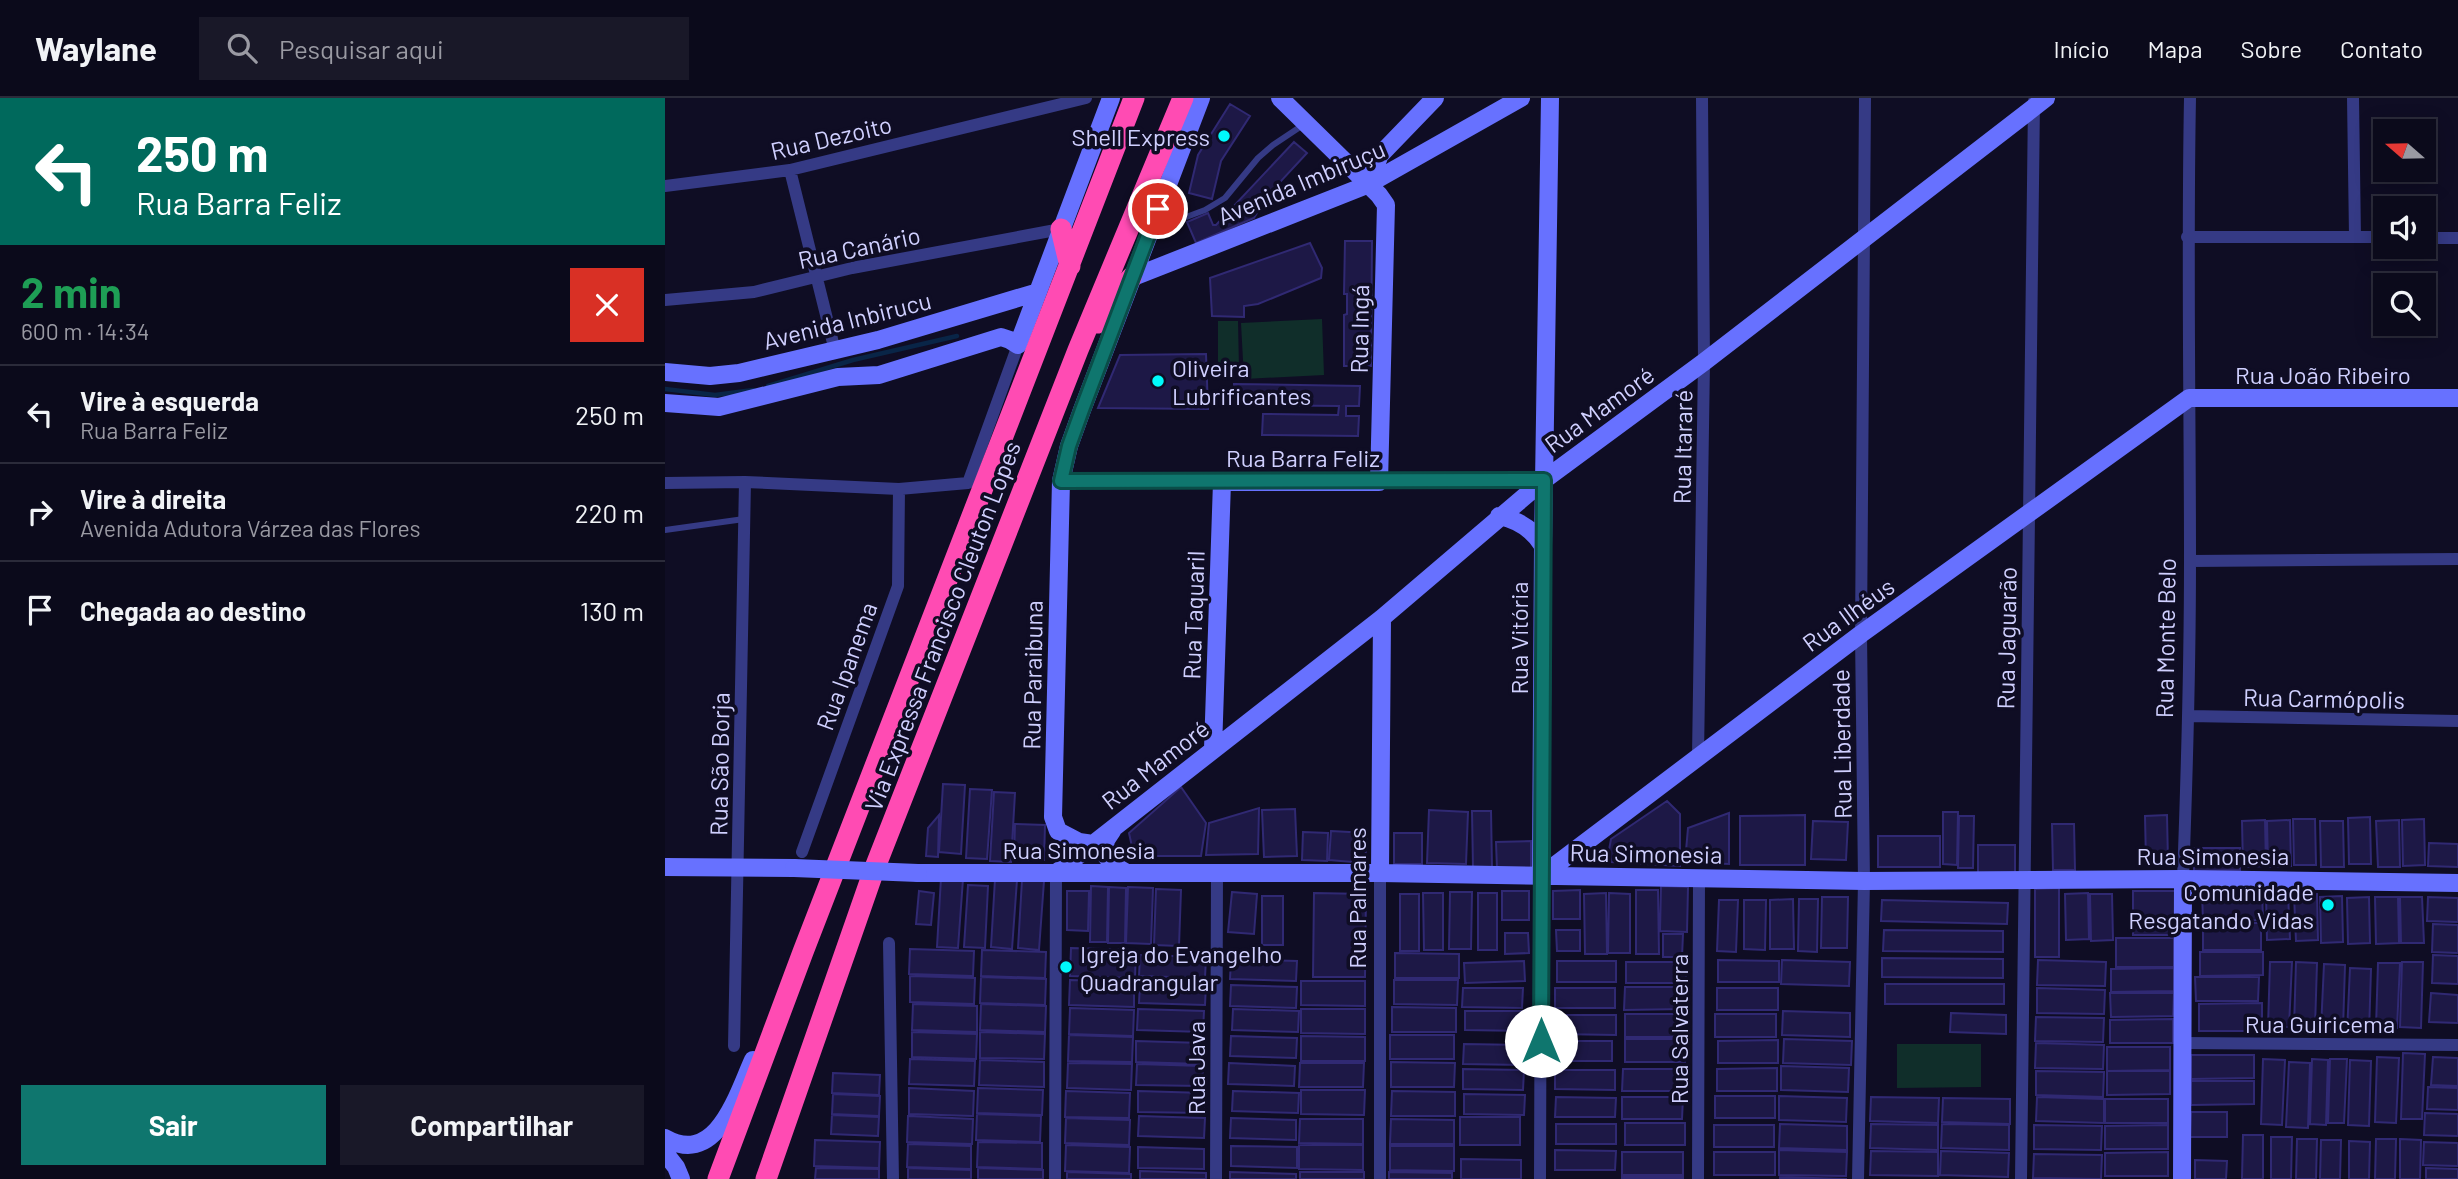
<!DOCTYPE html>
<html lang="pt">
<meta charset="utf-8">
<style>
:root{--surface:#0b0a1b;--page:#191828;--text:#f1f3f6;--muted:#9a9aa3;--line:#2b2b3a;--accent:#0f766e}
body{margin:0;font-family:Barlow,sans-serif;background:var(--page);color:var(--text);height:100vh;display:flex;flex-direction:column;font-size:26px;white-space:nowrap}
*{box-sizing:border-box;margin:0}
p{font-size:23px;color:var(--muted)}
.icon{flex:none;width:38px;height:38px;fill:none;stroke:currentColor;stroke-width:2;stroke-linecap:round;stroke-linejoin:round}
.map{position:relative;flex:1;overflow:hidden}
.sheet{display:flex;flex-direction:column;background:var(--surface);width:665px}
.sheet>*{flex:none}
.top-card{background:#00695c;color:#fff;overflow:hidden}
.needle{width:46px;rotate:290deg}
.tools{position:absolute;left:1708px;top:21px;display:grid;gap:14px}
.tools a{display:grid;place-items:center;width:63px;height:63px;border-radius:0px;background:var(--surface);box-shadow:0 4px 18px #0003,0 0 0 2px var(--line);font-size:35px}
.pin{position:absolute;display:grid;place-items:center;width:60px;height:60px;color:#fff;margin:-30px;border:4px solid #fff;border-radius:50%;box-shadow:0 2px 7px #0007}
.me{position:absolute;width:77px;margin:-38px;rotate:0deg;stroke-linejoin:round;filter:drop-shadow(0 0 5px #0008)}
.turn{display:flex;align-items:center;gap:24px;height:147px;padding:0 21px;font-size:32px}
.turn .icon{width:91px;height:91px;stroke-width:2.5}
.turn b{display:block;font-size:49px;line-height:60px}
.round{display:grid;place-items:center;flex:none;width:74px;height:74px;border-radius:0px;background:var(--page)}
.head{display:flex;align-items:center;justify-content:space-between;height:119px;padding:0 21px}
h1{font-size:42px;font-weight:700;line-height:52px;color:#1e9e55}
.button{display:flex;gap:14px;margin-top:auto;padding:14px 21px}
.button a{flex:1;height:80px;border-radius:0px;background:var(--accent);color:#fff;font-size:28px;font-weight:700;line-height:80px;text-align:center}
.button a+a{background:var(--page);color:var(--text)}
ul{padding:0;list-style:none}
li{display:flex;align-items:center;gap:21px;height:98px;padding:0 21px;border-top:2px solid var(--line)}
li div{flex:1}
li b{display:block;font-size:26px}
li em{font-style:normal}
header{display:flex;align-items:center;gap:42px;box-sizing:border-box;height:98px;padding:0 35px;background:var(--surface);border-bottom:2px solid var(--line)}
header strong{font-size:33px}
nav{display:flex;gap:38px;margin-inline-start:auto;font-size:24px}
.search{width:490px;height:63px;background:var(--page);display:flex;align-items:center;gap:18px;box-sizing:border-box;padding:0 24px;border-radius:0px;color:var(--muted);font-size:26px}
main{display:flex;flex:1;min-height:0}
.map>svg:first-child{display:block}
</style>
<header>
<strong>Waylane</strong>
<div class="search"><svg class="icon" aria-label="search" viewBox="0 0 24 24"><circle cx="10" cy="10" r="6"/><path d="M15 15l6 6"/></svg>Pesquisar aqui</div>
<nav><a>Início</a><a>Mapa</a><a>Sobre</a><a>Contato</a></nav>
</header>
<main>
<section class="sheet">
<div class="top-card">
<div class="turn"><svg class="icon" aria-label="left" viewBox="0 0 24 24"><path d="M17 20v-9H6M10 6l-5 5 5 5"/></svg><div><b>250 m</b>Rua Barra Feliz</div></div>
</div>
<div class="head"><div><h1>2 min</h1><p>600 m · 14:34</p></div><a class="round" style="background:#d93025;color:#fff"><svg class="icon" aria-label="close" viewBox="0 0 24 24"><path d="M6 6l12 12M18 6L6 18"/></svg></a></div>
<ul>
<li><svg class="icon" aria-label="left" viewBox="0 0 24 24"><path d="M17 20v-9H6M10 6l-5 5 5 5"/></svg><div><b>Vire à esquerda</b><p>Rua Barra Feliz</p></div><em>250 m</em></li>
<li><svg class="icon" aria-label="right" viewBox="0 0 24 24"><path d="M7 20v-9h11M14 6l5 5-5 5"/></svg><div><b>Vire à direita</b><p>Avenida Adutora Várzea das Flores</p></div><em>220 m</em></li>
<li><svg class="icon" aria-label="arrive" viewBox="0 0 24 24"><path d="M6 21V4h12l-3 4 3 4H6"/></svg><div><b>Chegada ao destino</b></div><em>130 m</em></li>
</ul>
<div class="button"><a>Sair</a><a>Compartilhar</a></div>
</section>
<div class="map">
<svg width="1793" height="1081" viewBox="0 0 1793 1081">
<rect width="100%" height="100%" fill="#0f0d24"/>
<path fill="#102e2a" d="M657,221L659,277L579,281L576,225Z
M553,223H573L574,271H553Z
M1232,946H1316V989L1232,990Z"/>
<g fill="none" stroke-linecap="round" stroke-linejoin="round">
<path stroke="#092547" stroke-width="4.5" d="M103,288L188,262L292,238
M0,291L50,297L88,292"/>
</g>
<path fill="#1d1846" stroke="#302973" stroke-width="2" d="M565,6L585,18L556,63L547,101L524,95L533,57Z
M629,44L642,55L603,97L589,120L531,145L522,124L543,115L548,127H551Z
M680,143H707L706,268H679V217L682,216V196H679Z
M645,145L657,170L656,180L593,206L579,208V219L547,218L545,180Z
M541,256L543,311L433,310L455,257Z
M569,286L695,288L694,308H681V318H694L693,338L597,337L598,316L673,317L674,308L569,307Z
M278,686L300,687L296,756L274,754Z
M516,689L541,725L536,758H469L464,735Z
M305,691L327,692L322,761L301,760Z
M329,694L350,695L346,764L325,763Z
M1002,703L1015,716V768L946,764L944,752L946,741Z
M594,710L593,756L541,757L544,725Z
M630,711L632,758L599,759L597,712Z
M764,712L803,714L801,766L762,765Z
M807,713H826L827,770H808Z
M1278,714H1293L1292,767L1278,766Z
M1064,715V766L1020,764L1023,730Z
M274,717L273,759L261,758L263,730Z
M1140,717V767H1075V718Z
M1502,717L1503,764H1481L1480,718Z
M1294,718H1309L1308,770H1293Z
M1705,719L1706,766H1684L1683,720Z
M1628,721H1650L1651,767H1629Z
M1759,721L1760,767L1738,768L1737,722Z
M1600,722L1601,768L1578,769L1577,723Z
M1625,722L1626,768L1603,769L1602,723Z
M1734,722L1735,769H1713L1711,723Z
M1148,723L1183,724L1181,762L1146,761Z
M1655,723H1678L1679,769H1656Z
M350,726L380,727L379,762L349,761Z
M1387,726H1409L1410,772H1388Z
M666,733L702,735L700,765L664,762Z
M638,734L663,735L662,763L637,762Z
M729,735H757V766H729Z
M1213,738H1275V769H1213Z
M866,743V771H832L831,744Z
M1764,745L1793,746V769L1763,768Z
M1313,747H1350V775H1313Z
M1529,750H1575V772L1529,773Z
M276,780L298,781L293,850L272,849Z
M330,781L352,782L347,851L326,849Z
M357,782L379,783L374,852L353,850Z
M303,787L323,788L320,850L299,849Z
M426,788L443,789L442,844H425Z
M996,788L1023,789L1022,834L995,833Z
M444,789L461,790L460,845H443Z
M463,789L488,790L486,846L461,845Z
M1394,790V859H1370V791Z
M491,791L516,792L514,848L489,847Z
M915,792V821H888V793Z
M971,792H993L994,856H971Z
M1597,792L1598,822L1538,824L1537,793Z
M254,793L269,795L266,827L251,826Z
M402,793H424L423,833L402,832Z
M837,793H864V822H837Z
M1468,793H1511V837H1468Z
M567,794L592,796L589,836L563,834Z
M785,794H807L806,851H784Z
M649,795L701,796L700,879H648Z
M758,795H778V852H759Z
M813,795H832V852H813Z
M941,795L942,856H920L919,796Z
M944,795L965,796V855H943Z
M1423,795L1424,841L1401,842L1400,796Z
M1623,795L1625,841L1602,842L1601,796Z
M735,796H754V853H735Z
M1425,796H1447L1448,842L1426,843Z
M1652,796L1653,842L1631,843L1629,797Z
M597,798H618V847H597Z
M1677,798L1678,844L1656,845L1655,799Z
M1157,799H1183L1182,850H1156Z
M1704,799L1705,845L1683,846L1682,800Z
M1710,799H1733L1734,845L1711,846Z
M1735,799H1757L1759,845H1736Z
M1763,799L1793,800V824L1762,823Z
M1128,801L1129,851H1105V802Z
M1134,801H1153L1152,854L1133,853Z
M1054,802H1073L1071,854L1052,853Z
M1079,802H1101L1100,852L1079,851Z
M1217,802L1343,805L1342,826L1216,823Z
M1538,825H1596V852H1538Z
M1768,826L1793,827V855L1767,854Z
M891,832H915V853H892Z
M1219,832L1338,833V854L1218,853Z
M840,835H863L864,855L840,856Z
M998,836H1018L1017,859H998Z
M1451,840H1509V869H1451Z
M406,850L471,852L470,880L405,878Z
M245,851L309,853L308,878L244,876Z
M317,852L381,854L380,880L316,878Z
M1535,854H1598V877L1535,878Z
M730,855L794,856V880H730Z
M475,857L541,859L540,880L474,878Z
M1768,857L1793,858V886L1767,885Z
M1217,860L1338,861V880L1217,879Z
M566,861L632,863L631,883L565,881Z
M1053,862L1114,863V884H1053Z
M1117,862L1185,864L1184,888L1116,886Z
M1373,862L1441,864L1440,888L1372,887Z
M859,863L860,883L800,885L799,865Z
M892,863H951V884H892Z
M961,864H1021V885H961Z
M1605,864H1627L1624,929H1603Z
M1631,864L1652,865L1650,930H1629Z
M1737,864H1758L1756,930L1735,929Z
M1713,865H1735L1732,930H1711Z
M1659,866L1680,867L1678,932L1656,931Z
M1509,870V893L1446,894V871Z
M1685,870L1706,871L1704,936L1682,935Z
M245,878L310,880L309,906L245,904Z
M316,879L381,881L380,907L315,905Z
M1530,879H1594L1593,903H1531Z
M405,882L469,884V909L404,907Z
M729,882H793L792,907L729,906Z
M636,883H700V908L636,907Z
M475,884L541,886L540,907L474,905Z
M1220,886H1339V906H1220Z
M566,887L632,889L631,910L565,908Z
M960,889H1020V911L959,912Z
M798,890H858L857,910L797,909Z
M890,890H950V910H890Z
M1052,890H1113V912H1052Z
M1372,890L1440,892L1439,916L1372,915Z
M1445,895H1509L1508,918L1446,919Z
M1766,895L1793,897V925L1764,924Z
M1597,905V933H1534V906Z
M248,906L312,908V934L247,932Z
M316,906L381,908L380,934L315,932Z
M727,909L791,910V934H727Z
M405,910L469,912L468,938L404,936Z
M473,911L539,913L538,934L472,932Z
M568,911L634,913L633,934L567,932Z
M636,911H700V936L636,935Z
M800,913H860V933L800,932Z
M1118,913L1185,915V939L1117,937Z
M1286,915L1341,917V936L1285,934Z
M960,916H1021V939H960Z
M1050,916H1111V939H1050Z
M891,917H951V937L891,936Z
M1371,919L1439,920L1438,944L1370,943Z
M1508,921V945H1445V922Z
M247,934L312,936L311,961L247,959Z
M315,934L380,936L379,961L315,960Z
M404,937L468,939L467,964L403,963Z
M725,937H789V961H725Z
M566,938L632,940L631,960L565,958Z
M636,938L700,939V963H636Z
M960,941H1020V964H960Z
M1119,941L1187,943L1186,967L1118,965Z
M1113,942V965H1053V943Z
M471,943L537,945L536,966L471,964Z
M887,943H947V963H887Z
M1371,945L1439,947L1438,971L1370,970Z
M799,946L859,947L858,967L798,966Z
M1442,949H1505V972L1442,973Z
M1738,955L1760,956L1757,1021H1736Z
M1526,957H1589V980L1526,981Z
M1712,959L1734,960L1731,1025L1710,1024Z
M1768,959L1793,960V988L1766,987Z
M245,961L310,963L309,988L244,986Z
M1598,961L1620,962L1617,1027L1596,1026Z
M1647,961L1663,962L1661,1027L1645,1026Z
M1665,961H1682L1679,1025H1663Z
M315,962L379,964V989L314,987Z
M1685,962L1706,963L1704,1028L1683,1027Z
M726,964L790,965L789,989H726Z
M1624,964L1645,965L1643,1030L1621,1029Z
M403,965L467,966L466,992L402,990Z
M564,965L630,968L629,988L563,986Z
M635,965H699L698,989H634Z
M472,966L538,968L537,988L471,987Z
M1116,968L1184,970L1183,994L1116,992Z
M1112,970V993H1052V971Z
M798,971L859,972L858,992L798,991Z
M958,971H1018V993H957Z
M890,972H950V992L890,991Z
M1371,973L1439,974L1438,999L1371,997Z
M1442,973H1505V996L1442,997Z
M168,975L215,977L214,997L167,995Z
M1526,983H1589V1006L1526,1007Z
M1763,989L1793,990V1012L1762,1011Z
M244,990L309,993L308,1018L244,1016Z
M313,990L378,992L377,1017L312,1015Z
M636,992H700L699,1017L636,1016Z
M401,993L465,995L464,1020L400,1019Z
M473,993L539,995V1015L473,1014Z
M568,993L634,995L633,1015L567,1013Z
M727,993L790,994V1018H726Z
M168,996L215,998L214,1018L167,1016Z
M799,996L860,997L859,1017L799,1016Z
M1050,998H1110V1020H1050Z
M1114,998L1182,1000L1181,1024L1114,1022Z
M891,999L951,1000L950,1019H890Z
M957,999H1018L1017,1021H957Z
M1206,999L1274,1000L1273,1025L1205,1023Z
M1372,999L1439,1001V1025L1371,1023Z
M1278,1000L1345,1001V1026L1277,1024Z
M1440,1001H1503V1025H1440Z
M1526,1014H1562V1039H1525Z
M1760,1015L1793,1016V1038L1759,1037Z
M312,1016L376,1018L375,1044L311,1042Z
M167,1017L214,1019L213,1038L166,1036Z
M243,1018L308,1021L307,1046L242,1044Z
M474,1018L540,1020L539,1040L473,1038Z
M795,1019H855V1047H795Z
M401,1020L465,1022L464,1047L400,1045Z
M566,1020L631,1022V1042L565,1040Z
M635,1021H698V1046L634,1045Z
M726,1021L789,1022V1046H725Z
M960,1025H1020V1047H960Z
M891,1026H951V1046H891Z
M1115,1026L1182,1028V1052L1114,1050Z
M1206,1026L1273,1027V1052L1205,1050Z
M1277,1026L1344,1027V1052L1276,1050Z
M1049,1027H1109V1049H1049Z
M1369,1027L1437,1028L1436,1052L1369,1051Z
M1503,1027V1051H1440V1028Z
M1578,1037H1598V1081H1577Z
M1606,1039H1627L1626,1081H1606Z
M1632,1041H1652L1651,1081H1631Z
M1711,1041H1731L1730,1081H1710Z
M1735,1041L1756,1042L1755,1081H1735Z
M150,1042L215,1044L214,1070L149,1068Z
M1656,1042H1676L1675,1081H1655Z
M1684,1043L1705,1044L1704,1081H1684Z
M313,1044L377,1045V1071L312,1069Z
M1759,1044L1793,1045V1068L1758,1067Z
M243,1046L306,1048V1071L242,1069Z
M401,1047L465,1049L464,1075L400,1073Z
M634,1047H698V1072L634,1071Z
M566,1048L632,1049V1070L566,1068Z
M725,1048H789V1073L725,1072Z
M473,1049L539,1051V1071L473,1070Z
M890,1052L951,1053L950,1072H890Z
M1114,1052L1182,1054L1181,1078L1114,1077Z
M1206,1053L1273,1054V1078L1205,1077Z
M1276,1053L1344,1055L1343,1079L1275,1077Z
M957,1054H1018V1077H957Z
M1049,1054H1110V1077H1049Z
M1503,1054V1078H1440V1055Z
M1369,1056L1437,1057L1436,1081L1368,1080Z
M796,1061L856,1062V1081H796Z
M1530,1062L1562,1063L1561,1081H1530Z
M151,1070L214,1071V1081H150Z
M243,1070L306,1072V1081H243Z
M313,1070L378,1072V1081H313Z
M1761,1070L1793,1071V1081H1761Z
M475,1073L541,1075V1081H475Z
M402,1074L466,1076V1081H402Z
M565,1074L631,1076V1081H565Z
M635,1074H699V1081H635Z
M724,1074L787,1075V1081H724Z
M957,1079H1018V1081H957Z
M1115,1079L1182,1081H1115Z"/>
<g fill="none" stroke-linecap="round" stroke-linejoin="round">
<path stroke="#353a85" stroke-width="6" d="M489,131L540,112L560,100L593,60L608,47L638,27
M0,432L79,421"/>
<path stroke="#353a85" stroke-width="12" d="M1688,0L1690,139
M125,72L170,253
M0,88L125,72L421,0
M1522,139H1720
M1759,140H1793
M0,202L89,194L187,170L396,131
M396,383L557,384
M714,384L879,382
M0,385L80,384L234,391L303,385L353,247
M1525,463L1793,461
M1524,618L1793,623
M1033,658L1039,264L1037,0
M137,754L233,488L234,391
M1518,781C1522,674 1525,568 1525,462C1525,308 1522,154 1525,0
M224,845L228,1081
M1517,945L1793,947
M69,948L80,384
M390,1081L391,775
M551,1081L552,776
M715,1081V775
M875,1081L876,778
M1033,1081L1034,781
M1193,1081L1199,783L1196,536L1200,0
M1356,1081L1369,3"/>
<path stroke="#6771ff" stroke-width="18" d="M702,87L715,57L770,0
M466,180L702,87L856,0
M0,274L45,278L74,275L213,242L373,194
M0,305L54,309L173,279L214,277L336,239L345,242L353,247L446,0
M834,418C853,422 868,431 878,448
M548,651L557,384H714L721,107L714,97L615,0
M447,733L441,742L439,755L448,767L462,775
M428,746L414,744L393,733L388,719L396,383L404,348L417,312L536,0
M0,769L129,770
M253,775H715L1199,783L1518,781L1793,785
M391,775L717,520L879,382L1039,264L1381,0
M715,775L717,520
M876,778L1196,536L1524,300H1793
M876,778L878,448L885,0
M0,1040C52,1069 72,997 88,962
M0,1055L11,1069L16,1081
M1517,1081L1518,781"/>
<path stroke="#ff4bb3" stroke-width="21" d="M396,131L405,168
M433,225L466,180
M53,1081L138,854L469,0
M101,1081L209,772L413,252L518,0"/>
<path stroke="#6771ff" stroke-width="18" d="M129,770L253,775"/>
</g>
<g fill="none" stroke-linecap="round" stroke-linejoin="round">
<defs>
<path id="route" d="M493,111L417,312L404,348L396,383L879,382L876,943"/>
</defs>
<use href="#route" stroke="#0a4d48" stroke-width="18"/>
<use href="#route" stroke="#0f766e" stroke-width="12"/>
</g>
<g fill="#00fafb" stroke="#0f0d24" stroke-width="2.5">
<circle cx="559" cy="38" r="7"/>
<circle cx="493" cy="283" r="7"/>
<circle cx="1663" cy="807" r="7"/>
<circle cx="401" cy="869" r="7"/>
</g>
<g text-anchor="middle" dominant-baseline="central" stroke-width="7" stroke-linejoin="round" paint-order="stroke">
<g font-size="24" fill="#d0d0ff" stroke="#0f0d24" text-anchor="end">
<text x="545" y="38">Shell Express</text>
<text x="507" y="269" text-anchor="start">Oliveira<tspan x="507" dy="28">Lubrificantes</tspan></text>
<text x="1649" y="793">Comunidade<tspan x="1649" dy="28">Resgatando Vidas</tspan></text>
<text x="415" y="855" text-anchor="start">Igreja do Evangelho<tspan x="415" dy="28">Quadrangular</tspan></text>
</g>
<g font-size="24" fill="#d0d0ff" stroke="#0f0d24">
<text transform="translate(166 39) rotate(-13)">Rua Dezoito</text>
<text transform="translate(636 84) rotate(-23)">Avenida Imbiruçu</text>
<text transform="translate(194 149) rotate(-12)">Rua Canário</text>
<text transform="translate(182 222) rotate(-14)">Avenida Inbirucu</text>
<text transform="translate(694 231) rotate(-89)">Rua Ingá</text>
<text x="1658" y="276">Rua João Ribeiro</text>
<text transform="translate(934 311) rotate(-36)">Rua Mamoré</text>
<text transform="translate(1017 349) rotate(-89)">Rua Itararé</text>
<text x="638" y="359">Rua Barra Feliz</text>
<text transform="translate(1183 516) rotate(-36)">Rua Ilhéus</text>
<text transform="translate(528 517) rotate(-88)">Rua Taquaril</text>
<text transform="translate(277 528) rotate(-69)">Via Expressa Francisco Cleuton Lopes</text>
<text transform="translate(853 540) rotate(-90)">Rua Vitória</text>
<text transform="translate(1341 540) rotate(-89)">Rua Jaguarão</text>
<text transform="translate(1500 540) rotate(-89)">Rua Monte Belo</text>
<text transform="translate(181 568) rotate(-70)">Rua Ipanema</text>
<text transform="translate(367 577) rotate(-89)">Rua Paraibuna</text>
<text transform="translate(1659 600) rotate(1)">Rua Carmópolis</text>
<text transform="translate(1176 646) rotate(-91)">Rua Liberdade</text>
<text transform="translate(54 666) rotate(-89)">Rua São Borja</text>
<text transform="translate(490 666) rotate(-38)">Rua Mamoré</text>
<text x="414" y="751">Rua Simonesia</text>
<text transform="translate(981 755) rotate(1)">Rua Simonesia</text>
<text x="1548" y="757">Rua Simonesia</text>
<text transform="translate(691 800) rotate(-90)">Rua Palmares</text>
<text x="1655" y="925">Rua Guiricema</text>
<text transform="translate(1013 931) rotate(-90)">Rua Salvaterra</text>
<text transform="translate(530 970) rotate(-90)">Rua Java</text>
</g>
</g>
</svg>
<div class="tools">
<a><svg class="needle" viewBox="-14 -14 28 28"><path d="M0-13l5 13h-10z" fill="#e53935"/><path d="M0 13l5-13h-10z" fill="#9a9aa3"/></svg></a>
<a><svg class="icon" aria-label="sound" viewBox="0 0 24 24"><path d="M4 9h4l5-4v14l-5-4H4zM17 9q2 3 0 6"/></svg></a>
<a><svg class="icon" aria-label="search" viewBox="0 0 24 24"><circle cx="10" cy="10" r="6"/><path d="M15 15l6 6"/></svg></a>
</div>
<div class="pin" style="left:493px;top:111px;background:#d93025"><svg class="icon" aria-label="arrive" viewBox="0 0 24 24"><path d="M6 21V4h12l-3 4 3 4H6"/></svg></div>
<svg class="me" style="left:876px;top:943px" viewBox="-20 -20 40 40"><circle r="19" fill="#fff"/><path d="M0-13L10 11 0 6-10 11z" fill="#0f766e"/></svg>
</div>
</main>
